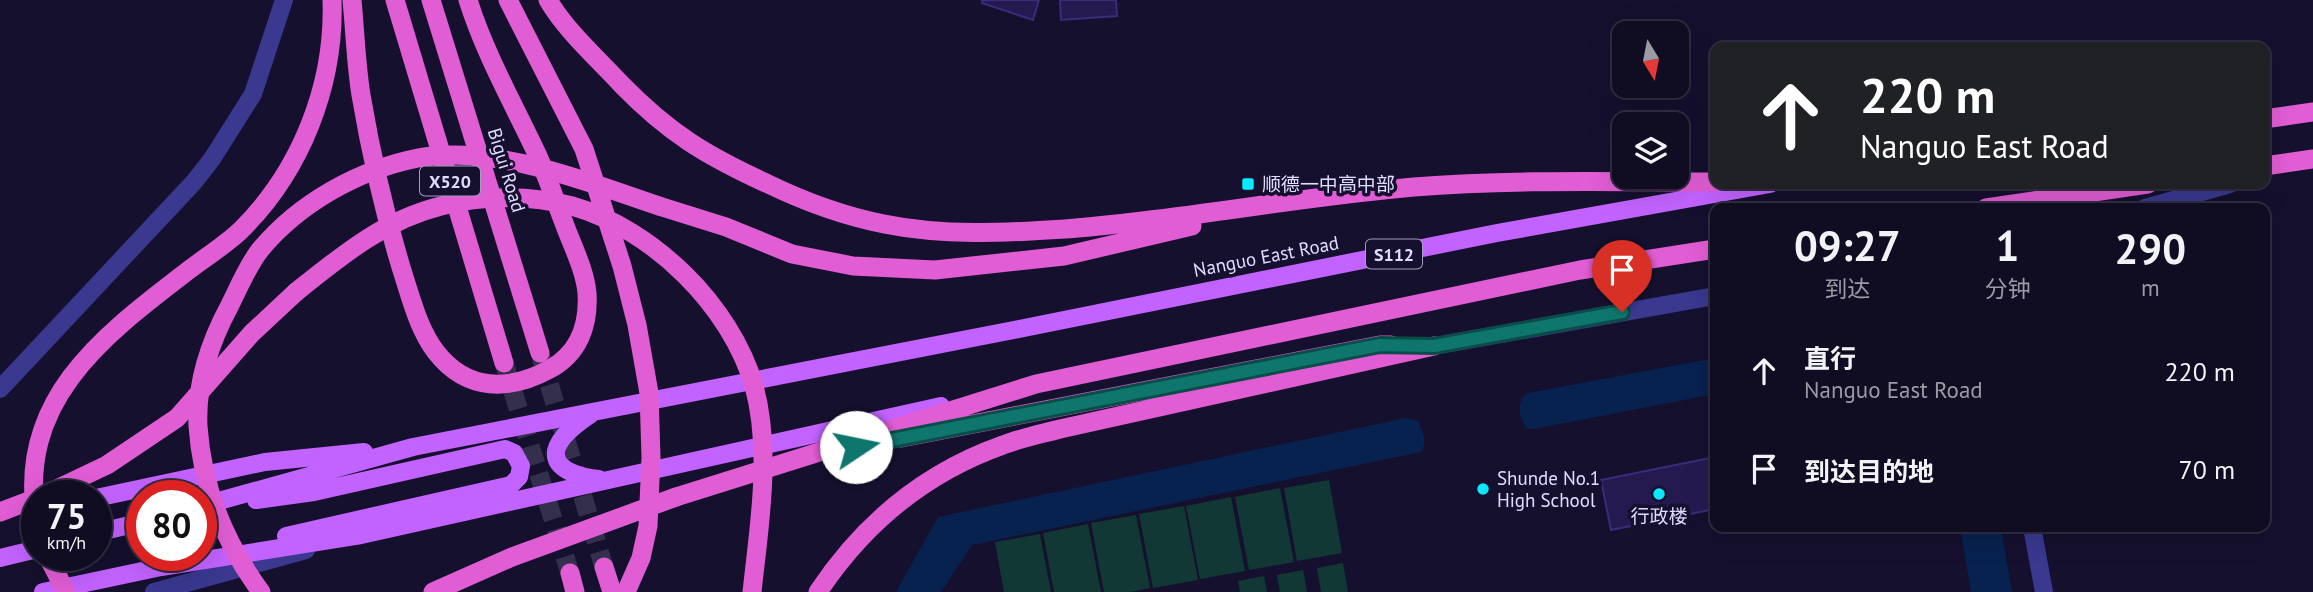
<!DOCTYPE html>
<html lang="zh">
<meta charset="utf-8">
<style>
:root{--surface:#100c22;--page:#1e1a2f;--text:#f1f3f6;--muted:#9c9ba5;--line:#302c40}
body{margin:0;font-family:"PT Sans","Noto Sans SC",sans-serif;background:var(--page);color:var(--text);height:100vh;display:flex;flex-direction:column;font-size:26px;white-space:nowrap}
*{box-sizing:border-box;margin:0}
p{font-size:23px;color:var(--muted)}
.icon{flex:none;width:38px;height:38px;fill:none;stroke:currentColor;stroke-width:2;stroke-linecap:round;stroke-linejoin:round}
.map{position:relative;flex:1;overflow:hidden}
.drawer{position:absolute;left:1710px;top:203px;width:560px;height:329px;display:flex;flex-direction:column;background:var(--surface);border-radius:14px;box-shadow:0 7px 28px #0002,0 0 0 2px var(--line)}
.drawer>*{flex:none}
.top-card{position:absolute;left:1710px;top:42px;width:560px;height:147px;border-radius:14px;box-shadow:0 7px 28px #0002,0 0 0 2px var(--line);background:#202124;color:#fff;overflow:hidden}
.needle{width:46px;rotate:170deg}
.controls{position:absolute;left:1612px;top:21px;display:grid;gap:14px}
.controls a{display:grid;place-items:center;width:77px;height:77px;border-radius:14px;background:var(--surface);box-shadow:0 7px 28px #0002,0 0 0 2px var(--line);font-size:35px}
.speed{position:absolute;left:21px;top:480px;display:flex;gap:14px;font-size:35px;font-weight:700;text-align:center}
.speed>*{display:grid;place-content:center;width:91px;height:91px;border-radius:50%;background:var(--surface);box-shadow:0 7px 28px #0002,0 0 0 2px var(--line);line-height:1}
.speed small{font-size:18px;font-weight:400}
.speed .limit{border:10px solid #d22;background:#fff;color:#111}
.pin{position:absolute;display:grid;place-items:center;width:60px;height:60px;color:#fff;margin:-72px -30px;border-radius:50% 50% 50% 0;rotate:-45deg;box-shadow:0 0 7px #0007}
.pin .icon{rotate:45deg}
.me{position:absolute;width:77px;margin:-38px;rotate:79deg;stroke-linejoin:round;filter:drop-shadow(0 0 5px #0008)}
.turn{display:flex;align-items:center;gap:24px;height:147px;padding:0 35px;font-size:32px}
.turn .icon{width:91px;height:91px;stroke-width:2.5}
.turn b{display:block;font-size:49px;line-height:60px}
.eta{display:flex;justify-content:space-evenly;align-items:center;height:119px;text-align:center}
.eta b{font-size:42px;font-weight:800;line-height:49px}
ul{padding:0;list-style:none}
li{display:flex;align-items:center;gap:21px;height:98px;padding:0 35px}
li div{flex:1}
li b{display:block;font-size:26px}
li em{font-style:normal}
.map>svg:first-child{display:block}
</style>
<div class="map">
<svg width="2313" height="592" viewBox="0 0 2313 592">
<rect width="100%" height="100%" fill="#15102e"/>
<path fill="#123836" d="M1329,480L1342,553L1297,561L1284,488Z
M1280,488L1294,562L1249,570L1235,497Z
M1231,497L1245,571L1200,579L1186,506Z
M1184,506L1198,580L1153,588L1139,514Z
M1136,515L1150,588L1130,592H1104L1091,523Z
M1088,524L1101,592H1054L1043,533Z
M1040,534L1051,592H1004L995,542Z
M1343,563L1348,592H1321L1317,568Z
M1303,570L1307,592H1280L1277,575Z
M1264,576L1267,592H1240L1238,581Z"/>
<path fill="#07224f" d="M1715,358V394L1534,429H1528C1519,421 1515,400 1528,393Z
M1406,418L1418,421C1422,431 1428,442 1421,452L972,545L941,592H896L938,517Z
M1960,527H2001L2012,592H1971Z"/>
<path fill="#251a50" stroke="#3a2b7d" stroke-width="2" d="M982,0H1039L1033,20L982,3Z
M1060,0H1116L1117,16L1061,20Z
M1715,457V509L1611,530L1601,480Z"/>
<g fill="none" stroke-linecap="round" stroke-linejoin="round">
<path stroke="#332f4d" stroke-width="19" stroke-dasharray="19 10" stroke-linecap="butt" d="M541,357L604,567
M504,363L570,573"/>
<path stroke="#3a388f" stroke-width="18" d="M2145,208L2230,184
M1434,346L1715,296
M0,389L194,182L212,159L253,94L284,0
M2032,527L2044,592
M154,592L306,550"/>
<path stroke="#c363ff" stroke-width="18" d="M591,414C579,422 559,436 556,451C553,472 586,478 599,479
M96,498L265,462L364,452
M256,500L314,492L505,449L514,453L521,466L519,477L511,485L286,536
M201,506L413,447L1019,329L1497,233L1770,184
M96,533L142,522
M0,558L37,549
M43,592L161,567L361,535L941,406"/>
<path stroke="#e15dd4" stroke-width="19" d="M352,0C355,31 356,64 361,95C371,154 387,223 405,280C413,305 420,331 436,352C467,392 510,391 550,369C579,353 589,325 587,293C585,270 572,245 564,223C555,200 547,176 537,154C513,103 485,54 468,0
M395,0L504,363
M431,0L540,353
M548,0C567,32 597,58 622,85C669,133 705,155 766,183C803,201 843,216 884,224C943,236 1005,233 1065,229C1182,220 1297,197 1414,187C1514,179 1615,182 1715,182
M2264,119L2313,112
M2264,166L2313,159
M659,206L726,227L792,254L853,266L935,270L1064,256L1192,226
M1986,208L2148,184
M901,438L1380,345H1391
M44,495L107,465L177,418L252,333L296,292
M676,497L1036,384L1580,270L1715,249
M0,512L37,498
M604,567L612,592
M570,573L575,592
M818,592C864,523 924,473 1003,445C1021,438 1041,434 1060,429L1434,346"/>
<path stroke="#e15dd4" stroke-width="19" d="M508,0L584,149L622,266L637,325L649,393L651,457L648,526L641,558L626,592
M296,292C341,256 384,220 441,206C482,195 531,195 572,206C653,229 731,306 754,386C772,452 759,526 752,592
M37,522C15,403 100,338 185,273C203,259 224,246 240,231C301,171 335,85 332,0
M47,555L66,592
M261,592C225,543 202,487 198,426C196,384 210,342 230,305C239,287 248,265 260,250C299,203 358,170 418,158C494,144 587,182 659,206
M433,592L512,557L676,497"/>
</g>
<g fill="none" stroke-linecap="round" stroke-linejoin="round">
<defs>
<path id="route" d="M856,447L1380,345L1434,346L1622,312"/>
</defs>
<use href="#route" stroke="#0a4d48" stroke-width="18"/>
<use href="#route" stroke="#0f766e" stroke-width="12"/>
</g>
<g fill="#08e9ff" stroke="#15102e" stroke-width="2.5">
<rect x="1241" y="177" width="14" height="14" rx="3.5"/>
<circle cx="1483" cy="489" r="7"/>
<circle cx="1659" cy="494" r="7"/>
</g>
<g text-anchor="middle" dominant-baseline="central" stroke-width="7" stroke-linejoin="round" paint-order="stroke">
<g fill="#15102e" stroke="#a39fc0" stroke-width="2">
<rect x="420" y="166.5" width="60" height="29" rx="5"/>
<rect x="1366" y="239.5" width="56" height="29" rx="5"/>
</g>
<g font-size="18" font-weight="bold" fill="#e0dcff">
<text x="450" y="181">X520</text>
<text x="1394" y="254">S112</text>
</g>
<g font-size="19" fill="#e0dcff" stroke="#15102e">
<text transform="translate(507 170) rotate(73)">Bigui Road</text>
<text transform="translate(1266 256) rotate(-11)">Nanguo East Road</text>
</g>
<g font-size="19" fill="#e0dcff" stroke="#15102e" text-anchor="start">
<text x="1262" y="184">顺德一中高中部</text>
<text x="1497" y="478">Shunde No.1<tspan x="1497" dy="22">High School</tspan></text>
<text x="1659" y="516" text-anchor="middle">行政楼</text>
</g>
</g>
</svg>
<div class="controls">
<a><svg class="needle" viewBox="-14 -14 28 28"><path d="M0-13l5 13h-10z" fill="#e53935"/><path d="M0 13l5-13h-10z" fill="#9c9ba5"/></svg></a>
<a><svg class="icon" aria-label="layers" viewBox="0 0 24 24"><path d="M12 4l9 5-9 5-9-5zM3 14l9 5 9-5"/></svg></a>
</div>
<div class="speed"><div>75<small>km/h</small></div><div class="limit">80</div></div>
<div class="pin" style="left:1622px;top:312px;background:#d93025"><svg class="icon" aria-label="arrive" viewBox="0 0 24 24"><path d="M6 21V4h12l-3 4 3 4H6"/></svg></div>
<svg class="me" style="left:856px;top:447px" viewBox="-20 -20 40 40"><circle r="19" fill="#fff"/><path d="M0-13L10 11 0 6-10 11z" fill="#0f766e"/></svg>
<div class="top-card">
<div class="turn"><svg class="icon" aria-label="ahead" viewBox="0 0 24 24"><path d="M12 20V5M6 11l6-6 6 6"/></svg><div><b>220 m</b>Nanguo East Road</div></div>
</div>
<section class="drawer">
<div class="eta">
<div><b>09:27</b><p>到达</p></div>
<div><b>1</b><p>分钟</p></div>
<div><b>290</b><p>m</p></div>
</div>
<ul>
<li><svg class="icon" aria-label="ahead" viewBox="0 0 24 24"><path d="M12 20V5M6 11l6-6 6 6"/></svg><div><b>直行</b><p>Nanguo East Road</p></div><em>220 m</em></li>
<li><svg class="icon" aria-label="arrive" viewBox="0 0 24 24"><path d="M6 21V4h12l-3 4 3 4H6"/></svg><div><b>到达目的地</b></div><em>70 m</em></li>
</ul>
</section>
</div>
